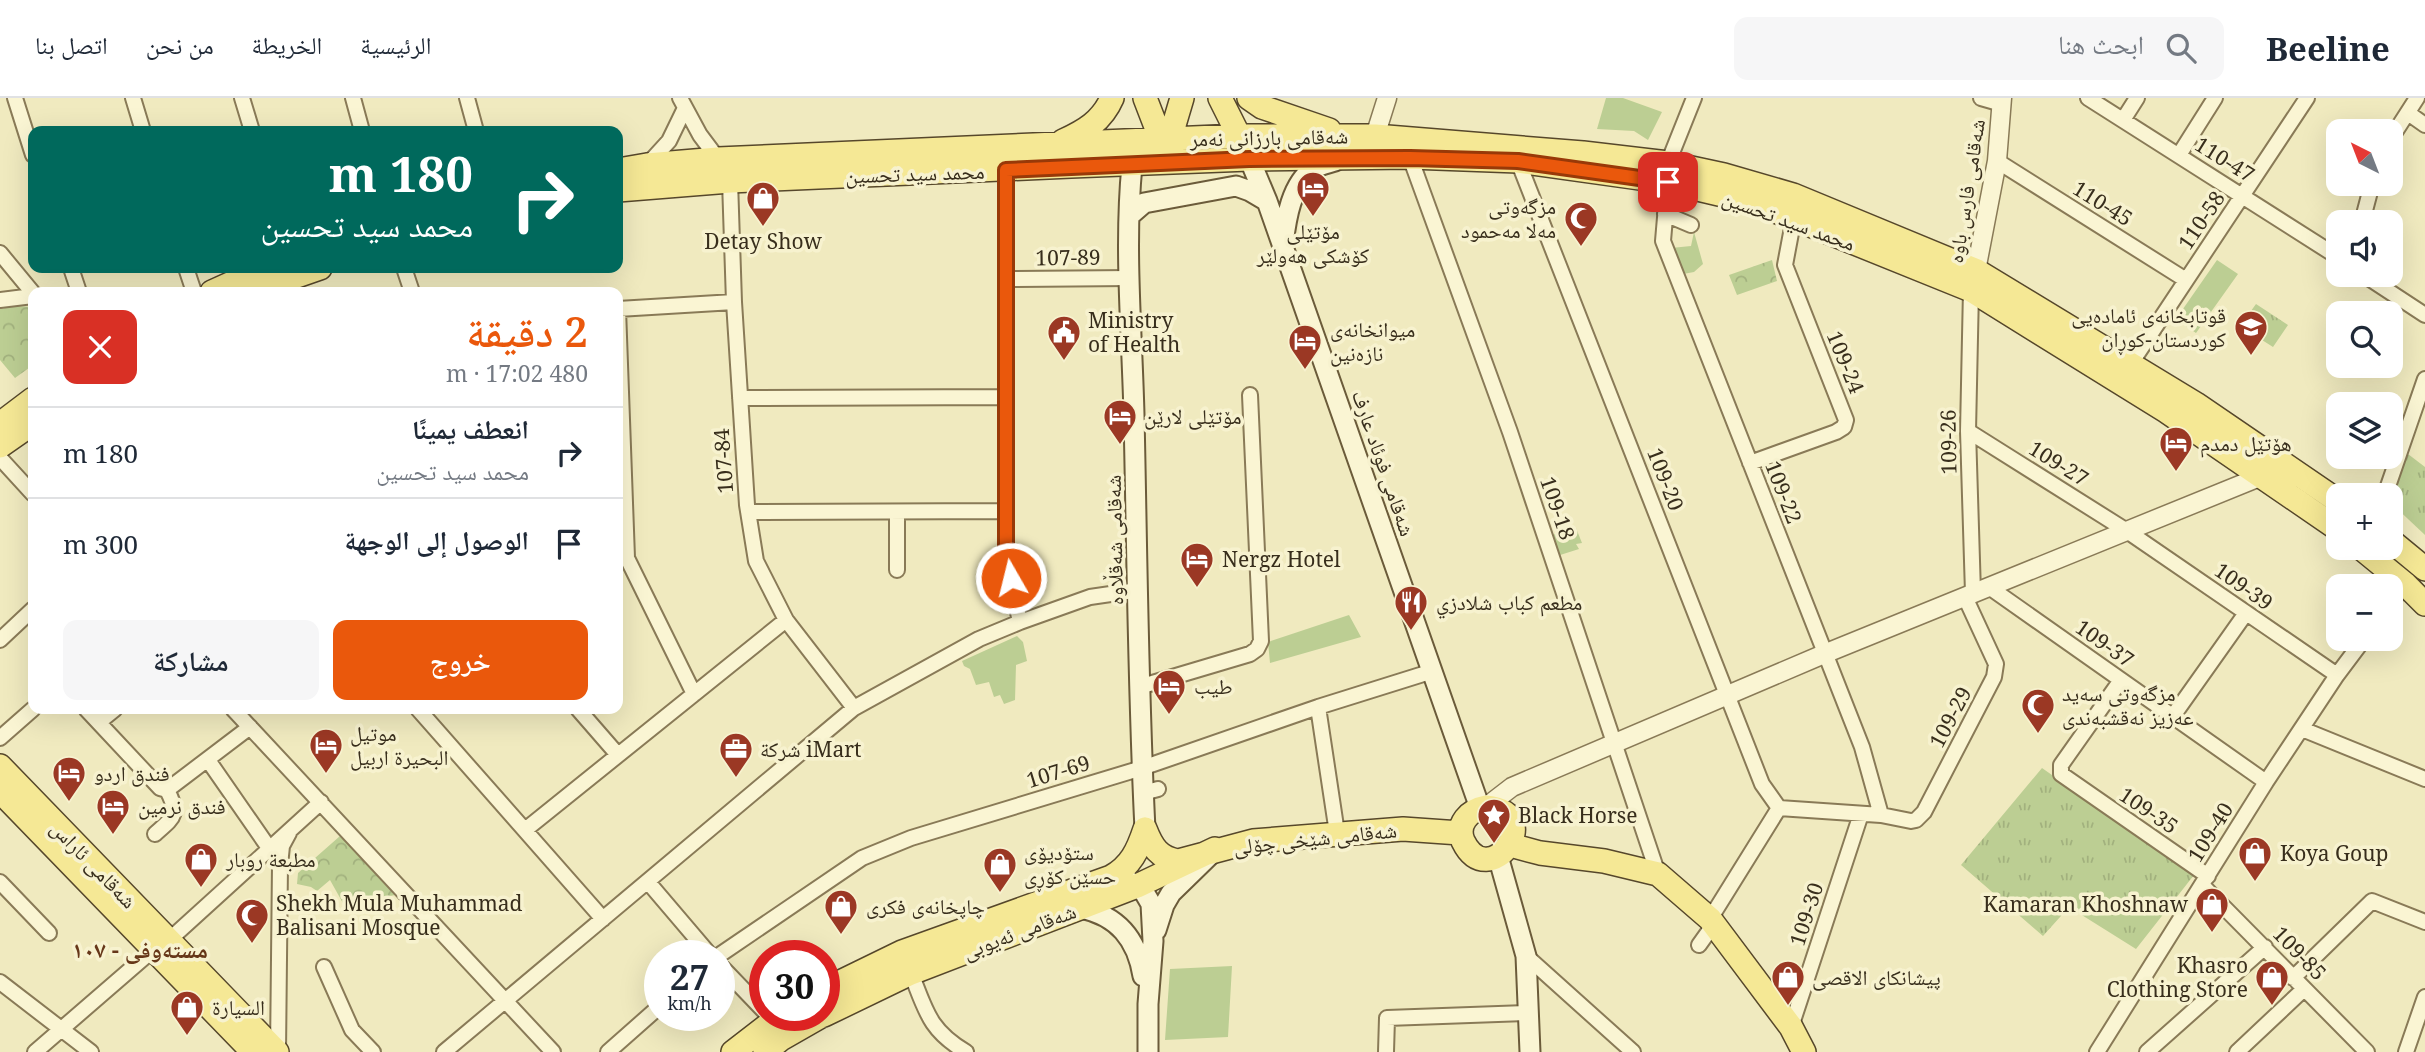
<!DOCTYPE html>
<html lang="ar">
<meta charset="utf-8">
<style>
:root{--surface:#fff;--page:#f6f6f7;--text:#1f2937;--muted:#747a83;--line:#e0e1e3;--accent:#ea580c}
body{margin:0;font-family:"Noto Serif","Noto Naskh Arabic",serif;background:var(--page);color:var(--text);direction:rtl;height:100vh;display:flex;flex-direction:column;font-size:26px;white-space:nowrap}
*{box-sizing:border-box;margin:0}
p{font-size:23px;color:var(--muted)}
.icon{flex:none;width:38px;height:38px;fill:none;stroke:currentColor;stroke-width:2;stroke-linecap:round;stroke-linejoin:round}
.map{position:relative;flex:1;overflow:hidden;direction:ltr}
.sheet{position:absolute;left:28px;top:189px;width:595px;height:427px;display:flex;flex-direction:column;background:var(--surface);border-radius:14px;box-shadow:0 7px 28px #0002;direction:rtl}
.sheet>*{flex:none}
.guide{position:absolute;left:28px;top:28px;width:595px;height:147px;border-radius:14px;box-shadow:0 7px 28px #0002;direction:rtl;background:#00695c;color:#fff;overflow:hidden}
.needle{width:46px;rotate:318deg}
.controls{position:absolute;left:2326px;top:21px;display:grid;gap:14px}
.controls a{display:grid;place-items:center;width:77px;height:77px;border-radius:14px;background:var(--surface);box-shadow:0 7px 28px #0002;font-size:35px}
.speed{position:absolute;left:644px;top:842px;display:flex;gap:14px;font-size:35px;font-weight:700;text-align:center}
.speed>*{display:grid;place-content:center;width:91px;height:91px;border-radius:50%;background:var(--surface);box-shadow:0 7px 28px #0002;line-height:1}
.speed small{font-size:18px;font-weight:400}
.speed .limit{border:10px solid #d22;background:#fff;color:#111}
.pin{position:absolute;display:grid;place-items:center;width:60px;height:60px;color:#fff;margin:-30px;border-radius:14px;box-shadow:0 4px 10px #0006}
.me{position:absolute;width:77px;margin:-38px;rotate:352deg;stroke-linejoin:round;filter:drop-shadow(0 0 5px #0008)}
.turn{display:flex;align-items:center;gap:24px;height:147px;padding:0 35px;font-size:32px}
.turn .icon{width:91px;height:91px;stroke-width:2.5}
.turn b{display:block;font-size:49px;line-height:60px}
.round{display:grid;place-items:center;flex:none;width:74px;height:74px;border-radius:14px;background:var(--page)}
.head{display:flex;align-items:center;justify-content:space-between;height:119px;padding:0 35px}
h1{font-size:42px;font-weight:600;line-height:52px;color:var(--accent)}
.button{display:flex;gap:14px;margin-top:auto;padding:14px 35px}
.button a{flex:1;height:80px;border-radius:14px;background:var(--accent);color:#fff;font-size:28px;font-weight:600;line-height:80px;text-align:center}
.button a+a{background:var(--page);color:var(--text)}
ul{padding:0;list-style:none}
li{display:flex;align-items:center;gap:21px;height:91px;padding:0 35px;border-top:2px solid var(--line)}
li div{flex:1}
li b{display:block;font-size:26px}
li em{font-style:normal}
header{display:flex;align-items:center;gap:42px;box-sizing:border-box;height:98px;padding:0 35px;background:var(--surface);border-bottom:2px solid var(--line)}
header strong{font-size:33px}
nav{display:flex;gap:38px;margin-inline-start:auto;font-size:24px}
.search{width:490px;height:63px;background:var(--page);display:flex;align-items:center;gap:18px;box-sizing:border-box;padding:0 24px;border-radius:14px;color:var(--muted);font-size:26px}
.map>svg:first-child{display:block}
</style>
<header>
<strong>Beeline</strong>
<div class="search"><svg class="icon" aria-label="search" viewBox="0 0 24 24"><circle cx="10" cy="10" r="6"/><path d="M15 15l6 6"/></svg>ابحث هنا</div>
<nav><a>الرئيسية</a><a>الخريطة</a><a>من نحن</a><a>اتصل بنا</a></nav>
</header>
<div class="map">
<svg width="2425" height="954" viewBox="0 0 2425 954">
<defs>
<pattern id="grass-tufts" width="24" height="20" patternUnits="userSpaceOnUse" patternTransform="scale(1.75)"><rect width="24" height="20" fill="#bcce93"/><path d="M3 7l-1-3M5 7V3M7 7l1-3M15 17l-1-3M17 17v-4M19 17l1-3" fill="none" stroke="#a2b17e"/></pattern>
<pattern id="park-crowns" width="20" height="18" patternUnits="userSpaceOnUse" patternTransform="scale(1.75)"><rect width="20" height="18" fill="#bcce93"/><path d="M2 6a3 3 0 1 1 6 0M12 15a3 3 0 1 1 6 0" fill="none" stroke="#a2b17e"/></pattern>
</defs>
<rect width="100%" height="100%" fill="#f0eabf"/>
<path fill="url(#grass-tufts)" d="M2256,206L2288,227L2273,249L2240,228Z
M2408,356L2425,369V437L2391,405Z
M2042,670L2194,777L2136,851L2069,809L2043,838L1961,767Z"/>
<path fill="url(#park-crowns)" d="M1772,162L1777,183L1737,197L1729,177Z
M16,208L33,209V267L15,280L0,262V211Z
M340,738L395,797L344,807L330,782L317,793L311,789L297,786L298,775Z"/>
<path fill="#bcce93" d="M1606,0H1623L1662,14L1648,42L1634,33L1597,31Z
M1694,134L1703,166L1694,174L1683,176L1671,150L1691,148Z
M2217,162L2238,176L2196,235L2176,221Z
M1576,430L1582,445L1576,446L1579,451L1557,458L1549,438Z
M1349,517L1361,539L1270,565L1268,544Z
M1017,538L1023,544L1027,563L1016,567L1015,602L1004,606L1000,597L994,599L989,584L976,587L970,571L964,568L962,563Z
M1232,868L1228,939L1165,942L1170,871Z"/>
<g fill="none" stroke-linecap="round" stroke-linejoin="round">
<defs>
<path id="minor" d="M15,0L33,57
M133,0L143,33
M242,0L252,33
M353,0L362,33
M467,0L476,33
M680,0L700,37L718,61
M1981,0L2002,6
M2088,0L2338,159
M2408,15L2425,27
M2123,22L2137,0
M2390,42L2417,0
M2179,57L2215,0
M1410,59L1510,334L1658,776
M1518,63L1762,686L1779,710
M1997,63L2186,182
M1668,65L1694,0
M648,66L669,43L685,10
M1006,72V458L1020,524
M730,83L734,204L747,407L756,463L786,522L854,610
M1668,84L1663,143L1862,649L1881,717
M1665,116L1691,127
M2362,124L2372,86
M0,155L33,195
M71,170L79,194
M186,170L194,194
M404,170L412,194
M2364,177L2425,217
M1006,181L1130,180
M1971,192L1968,333L1973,495
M0,202L33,198
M2130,267L2307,0
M740,300L1005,299
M1968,333L2127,433L2337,577
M0,360L33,396
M1750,365L1836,334L1844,329L1846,322L1785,167L1794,119
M2385,397L2425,281
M748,414L1006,413
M897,472V414
M1989,489L2266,684
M2390,506L2405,486
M0,542L33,511
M2121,582L2061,667V676L2208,778
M1139,589L1250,556L1257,551L1261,543L1250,297
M694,596L627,460L618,211L734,204
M1318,609L1337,735
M86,611L160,690L167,692C180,717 174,719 155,736
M233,611L553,954
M418,611L603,821
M578,611L618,657
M2173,618L2246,515
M99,624L115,611
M2302,631L2425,681
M0,640L33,611
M208,662L269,750
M167,692L250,629
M1143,695L1158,691
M525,732L786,522
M0,784L49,835
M648,784L711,858
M2202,787L2367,954
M1710,821L1779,710L1881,717L1911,723L1916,722L1924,714L1994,579L1996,566L1965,499
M168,843L321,704
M1699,847L1714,826
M718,858L862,760L911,740L1142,670L1318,609L1433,573
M1526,858L1633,954
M719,866L765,914
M324,869L352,932L373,954
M911,875C926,913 929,932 966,954
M2293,880L2372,803L2425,824
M0,884L91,954
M1791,929L1861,716
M35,954L154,851
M278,954L280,767L282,748L289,735
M444,954L854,610L979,541L1020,524L1090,499L1138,492
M608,954L660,908
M1386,954L1387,920L1529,915
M2097,954L2266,684L2337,577L2364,541
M2147,954L2265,849
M2237,954L2304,891
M2406,954L2425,899"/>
<path id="tertiary" d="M1375,38L1387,0
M1974,183L1997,63L2002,0
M1486,709L1512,689L1824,556L2262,378"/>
<path id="secondary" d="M1244,48L1267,103L1480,710
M1132,67C1124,149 1132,234 1134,317C1137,455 1138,593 1145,731
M1129,118L1144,105L1236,88L1250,93L1267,103
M1283,146C1286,121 1291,86 1314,70C1320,67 1329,65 1335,63
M1498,758L1526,858L1530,954
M1126,781L1144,794L1151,806L1153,843L1148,906V954
M1081,810C1118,818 1137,841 1143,878
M1156,832L1164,807L1171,795L1211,756"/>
<path id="primary" d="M1145,0L1155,26L1173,48
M1220,0L1239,38
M1249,0L1262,9L1329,32
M1063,43C1085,33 1102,23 1112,0
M1158,49L1174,27L1182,0
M618,72L647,67L718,61L1239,38H1375L1583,55L1668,65L1724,77L1793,97L1977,173L2196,306L2338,403
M618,92L730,83L1071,68L1249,61L1410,59L1518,63L1668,84L1753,104L1971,192L2166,313L2338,431
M212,194L265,170
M251,194L320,170
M0,326L33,301
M0,348L33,325
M2390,442L2425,471
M2361,450L2405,486L2425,506
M0,668L277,954
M0,693L253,954
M1486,709C1548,715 1489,797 1463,743C1456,726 1469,712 1486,709Z
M1145,731C1152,749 1159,760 1178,763L1253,743L1403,731L1460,735
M1510,747L1540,755L1604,763L1658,776L1710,821L1791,929L1804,954
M824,892L902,854L1111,779C1131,768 1138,752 1145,731
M824,917L911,875L1137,788L1215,751
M733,954L781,917
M765,954L781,941L823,917"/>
</defs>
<use href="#minor" stroke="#897a57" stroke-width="18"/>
<use href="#tertiary" stroke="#897a57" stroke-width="21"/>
<use href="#secondary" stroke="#6b5b3a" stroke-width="23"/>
<use href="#primary" stroke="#56472b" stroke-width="26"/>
<use href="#minor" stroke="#faf5d3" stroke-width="14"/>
<use href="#tertiary" stroke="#faf5d3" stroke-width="18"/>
<use href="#secondary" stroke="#faf5d3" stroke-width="19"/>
<use href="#primary" stroke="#f5e895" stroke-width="23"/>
</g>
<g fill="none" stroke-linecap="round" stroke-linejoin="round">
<defs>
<path id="route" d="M1011,480L1006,458V72L1249,61L1410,60L1518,63L1668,84"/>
</defs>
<use href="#route" stroke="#983908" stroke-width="18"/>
<use href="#route" stroke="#ea580c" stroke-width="12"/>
</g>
<defs>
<symbol id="hotel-pin" viewBox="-11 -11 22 30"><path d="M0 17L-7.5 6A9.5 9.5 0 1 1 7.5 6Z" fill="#9b3824" stroke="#f7f2cf"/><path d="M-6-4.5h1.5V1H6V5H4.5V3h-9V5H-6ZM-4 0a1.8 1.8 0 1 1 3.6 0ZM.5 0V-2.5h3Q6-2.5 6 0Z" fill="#fff"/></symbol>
<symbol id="shop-pin" viewBox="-11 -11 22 30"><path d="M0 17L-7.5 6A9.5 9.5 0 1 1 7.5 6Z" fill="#9b3824" stroke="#f7f2cf"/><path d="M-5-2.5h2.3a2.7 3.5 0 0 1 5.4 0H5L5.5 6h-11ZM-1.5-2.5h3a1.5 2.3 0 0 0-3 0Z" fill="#fff"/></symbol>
<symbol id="mosque-pin" viewBox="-11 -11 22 30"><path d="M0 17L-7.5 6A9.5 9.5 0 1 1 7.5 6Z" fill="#9b3824" stroke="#f7f2cf"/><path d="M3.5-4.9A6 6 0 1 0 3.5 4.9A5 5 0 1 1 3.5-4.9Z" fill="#fff"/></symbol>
<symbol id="school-pin" viewBox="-11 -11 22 30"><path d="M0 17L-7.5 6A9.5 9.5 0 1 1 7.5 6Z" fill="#9b3824" stroke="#f7f2cf"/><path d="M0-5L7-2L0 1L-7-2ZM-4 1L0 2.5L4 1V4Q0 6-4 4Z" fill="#fff"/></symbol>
<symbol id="civic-pin" viewBox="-11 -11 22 30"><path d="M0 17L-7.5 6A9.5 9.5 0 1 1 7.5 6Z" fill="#9b3824" stroke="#f7f2cf"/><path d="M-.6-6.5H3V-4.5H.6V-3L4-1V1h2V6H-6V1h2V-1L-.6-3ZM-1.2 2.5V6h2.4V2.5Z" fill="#fff"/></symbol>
<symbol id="restaurant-pin" viewBox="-11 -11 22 30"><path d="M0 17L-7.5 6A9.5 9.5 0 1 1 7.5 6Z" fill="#9b3824" stroke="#f7f2cf"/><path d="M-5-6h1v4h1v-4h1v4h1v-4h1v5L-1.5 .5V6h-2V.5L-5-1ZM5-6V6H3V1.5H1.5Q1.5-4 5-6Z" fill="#fff"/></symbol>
<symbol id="office-pin" viewBox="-11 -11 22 30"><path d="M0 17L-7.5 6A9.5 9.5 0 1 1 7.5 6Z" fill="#9b3824" stroke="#f7f2cf"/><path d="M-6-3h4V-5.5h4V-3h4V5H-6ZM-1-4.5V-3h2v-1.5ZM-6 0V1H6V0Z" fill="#fff"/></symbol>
<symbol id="sight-pin" viewBox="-11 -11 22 30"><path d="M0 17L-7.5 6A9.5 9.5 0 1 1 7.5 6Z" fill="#9b3824" stroke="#f7f2cf"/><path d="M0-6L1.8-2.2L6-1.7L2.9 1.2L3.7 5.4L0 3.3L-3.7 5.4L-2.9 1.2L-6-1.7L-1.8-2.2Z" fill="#fff"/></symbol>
</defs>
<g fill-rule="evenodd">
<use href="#hotel-pin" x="1294" y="71" width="38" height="52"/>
<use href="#shop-pin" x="744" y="81" width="38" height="52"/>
<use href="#mosque-pin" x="1562" y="101" width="38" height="52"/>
<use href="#school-pin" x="2232" y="210" width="38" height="52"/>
<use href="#civic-pin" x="1045" y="215" width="38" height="52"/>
<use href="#hotel-pin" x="1286" y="224" width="38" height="52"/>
<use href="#hotel-pin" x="1101" y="299" width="38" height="52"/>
<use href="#hotel-pin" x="2157" y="326" width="38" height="52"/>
<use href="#hotel-pin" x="1178" y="442" width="38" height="52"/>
<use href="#restaurant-pin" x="1392" y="485" width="38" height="52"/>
<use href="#hotel-pin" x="1150" y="569" width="38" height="52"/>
<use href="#mosque-pin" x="2019" y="588" width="38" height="52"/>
<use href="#hotel-pin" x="307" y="628" width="38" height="52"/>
<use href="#office-pin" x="717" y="632" width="38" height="52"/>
<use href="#hotel-pin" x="50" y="656" width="38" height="52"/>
<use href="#hotel-pin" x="94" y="689" width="38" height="52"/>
<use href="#sight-pin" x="1475" y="698" width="38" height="52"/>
<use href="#shop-pin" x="2236" y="736" width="38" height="52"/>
<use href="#shop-pin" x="182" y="742" width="38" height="52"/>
<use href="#shop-pin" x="981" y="747" width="38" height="52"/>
<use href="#shop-pin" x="2193" y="787" width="38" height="52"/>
<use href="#shop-pin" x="822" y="789" width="38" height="52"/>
<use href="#mosque-pin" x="233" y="798" width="38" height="52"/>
<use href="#shop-pin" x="1769" y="860" width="38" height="52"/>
<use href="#shop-pin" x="2253" y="860" width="38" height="52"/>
<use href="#shop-pin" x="168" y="890" width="38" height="52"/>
</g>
<g text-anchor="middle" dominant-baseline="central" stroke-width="7" stroke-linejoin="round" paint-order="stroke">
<g font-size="21" fill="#382e1c" stroke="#f7f2cf">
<text transform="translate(1269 39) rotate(-1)">شەقامی بارزانی نەمر</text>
<text transform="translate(2225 61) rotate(32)">110-47</text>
<text transform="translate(915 75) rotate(-2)">محمد سید تحسین</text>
<text transform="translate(1966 93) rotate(-81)">شەقامی فارس باوە</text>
<text transform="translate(2103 105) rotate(32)">110-45</text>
<text transform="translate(1789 122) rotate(20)">محمد سید تحسین</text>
<text transform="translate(2201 122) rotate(-56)">110-58</text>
<text transform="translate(1068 159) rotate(-1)">107-89</text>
<text transform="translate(1846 264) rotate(68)">109-24</text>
<text transform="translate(1948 344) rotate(-91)">109-26</text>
<text transform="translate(723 363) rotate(-94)">107-84</text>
<text transform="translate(1384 365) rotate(71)">شەقامی فوئاد عارف</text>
<text transform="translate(2059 365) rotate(32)">109-27</text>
<text transform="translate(1666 381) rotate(69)">109-20</text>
<text transform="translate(1784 394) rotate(69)">109-22</text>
<text transform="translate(1558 410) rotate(71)">109-18</text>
<text transform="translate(1114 442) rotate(-91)">شەقامی شەقڵاوە</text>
<text transform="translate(2244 488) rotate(35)">109-39</text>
<text transform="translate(2105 545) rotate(35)">109-37</text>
<text transform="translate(1950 619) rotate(-62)">109-29</text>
<text transform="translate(1058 673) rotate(-17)">107-69</text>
<text transform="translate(2149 712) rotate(34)">109-35</text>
<text transform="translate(2210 734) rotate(-58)">109-40</text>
<text transform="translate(1315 740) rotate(-6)">شەقامی شێخی چۆلی</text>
<text transform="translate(94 766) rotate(46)">شەقامی ئاراس</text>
<text transform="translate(1806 816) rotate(-72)">109-30</text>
<text transform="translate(1019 833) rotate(-21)">شەقامی ئەیوبی</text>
<text transform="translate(2300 855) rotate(46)">109-85</text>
</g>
<g font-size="21" fill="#382e1c" stroke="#f7f2cf" text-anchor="start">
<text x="1556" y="108" text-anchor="end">مزگەوتی<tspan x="1556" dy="24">مەلا مەحمود</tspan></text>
<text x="1313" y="133" text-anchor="middle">مۆتێلی<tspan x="1313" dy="24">کۆشکی ھەولێر</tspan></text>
<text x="763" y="143" text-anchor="middle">Detay Show</text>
<text x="2226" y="217" text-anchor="end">قوتابخانەی ئامادەیی<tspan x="2226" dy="24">کوردستان-کوڕان</tspan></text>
<text x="1088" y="222">Ministry<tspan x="1088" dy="24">of Health</tspan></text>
<text x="1330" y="231">میوانخانەی<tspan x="1330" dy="24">نازەنین</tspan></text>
<text x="1144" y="318">مۆتێلی لارێن</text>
<text x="2200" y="345">هۆتێل دمدم</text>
<text x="1222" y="461">Nergz Hotel</text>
<text x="1436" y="504">مطعم كباب شلادزي</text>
<text x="1194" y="588">طيب</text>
<text x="2062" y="595">مزگەوتی سەید<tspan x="2062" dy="24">عەزیز نەقشبەندی</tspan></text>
<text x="350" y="635">موتيل<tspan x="350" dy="24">البحيرة اربيل</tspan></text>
<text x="760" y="651">شركة iMart</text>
<text x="94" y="675">فندق اردو</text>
<text x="138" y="708">فندق نرمين</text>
<text x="1518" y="717">Black Horse</text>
<text x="1024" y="754">ستۆدیۆی<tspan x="1024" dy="24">حسێن کۆڕی</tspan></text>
<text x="2280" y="755">Koya Goup</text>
<text x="226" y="761">مطبعة روبار</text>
<text x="276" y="805">Shekh Mula Muhammad<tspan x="276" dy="24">Balisani Mosque</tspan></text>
<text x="2188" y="806" text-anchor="end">Kamaran Khoshnaw</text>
<text x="866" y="808">چاپخانەی فکری</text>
<text x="2248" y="867" text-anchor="end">Khasro<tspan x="2248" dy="24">Clothing Store</tspan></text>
<text x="1812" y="879">پيشانكاى الاقصى</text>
<text x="212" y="909">السيارة</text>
</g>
<g font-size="23" font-weight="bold" fill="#663719" stroke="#f7f2cf">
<text x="140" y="851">مستەوفی - ١٠٧</text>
</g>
</g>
</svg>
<div class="controls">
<a><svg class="needle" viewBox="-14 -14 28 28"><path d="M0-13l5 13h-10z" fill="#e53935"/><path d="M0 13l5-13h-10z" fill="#747a83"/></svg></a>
<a><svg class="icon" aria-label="sound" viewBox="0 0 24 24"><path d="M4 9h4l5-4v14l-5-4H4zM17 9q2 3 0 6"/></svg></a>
<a><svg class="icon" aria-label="search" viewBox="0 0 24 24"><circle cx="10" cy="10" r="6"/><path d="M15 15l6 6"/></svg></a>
<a><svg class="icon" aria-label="layers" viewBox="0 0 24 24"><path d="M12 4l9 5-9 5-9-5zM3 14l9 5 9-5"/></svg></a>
<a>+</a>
<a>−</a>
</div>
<div class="speed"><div>27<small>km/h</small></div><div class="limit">30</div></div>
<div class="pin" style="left:1668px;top:84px;background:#d93025"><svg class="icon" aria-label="arrive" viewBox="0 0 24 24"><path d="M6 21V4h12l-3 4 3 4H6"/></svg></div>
<svg class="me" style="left:1011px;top:480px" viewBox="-20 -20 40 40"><circle r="17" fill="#ea580c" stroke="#fff" stroke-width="3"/><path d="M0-11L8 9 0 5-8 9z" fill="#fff"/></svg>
<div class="guide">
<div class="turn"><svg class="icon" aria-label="right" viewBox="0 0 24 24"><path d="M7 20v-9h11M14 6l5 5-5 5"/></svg><div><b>180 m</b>محمد سید تحسین</div></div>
</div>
<section class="sheet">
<div class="head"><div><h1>2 دقيقة</h1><p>480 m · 17:02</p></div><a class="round" style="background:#d93025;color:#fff"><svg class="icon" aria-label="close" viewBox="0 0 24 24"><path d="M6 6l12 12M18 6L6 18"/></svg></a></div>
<ul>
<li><svg class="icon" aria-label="right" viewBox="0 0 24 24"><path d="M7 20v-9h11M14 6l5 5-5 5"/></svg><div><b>انعطف يمينًا</b><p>محمد سید تحسین</p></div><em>180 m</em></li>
<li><svg class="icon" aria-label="arrive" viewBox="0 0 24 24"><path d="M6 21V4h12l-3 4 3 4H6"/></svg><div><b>الوصول إلى الوجهة</b></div><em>300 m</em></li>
</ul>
<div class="button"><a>خروج</a><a>مشاركة</a></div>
</section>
</div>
